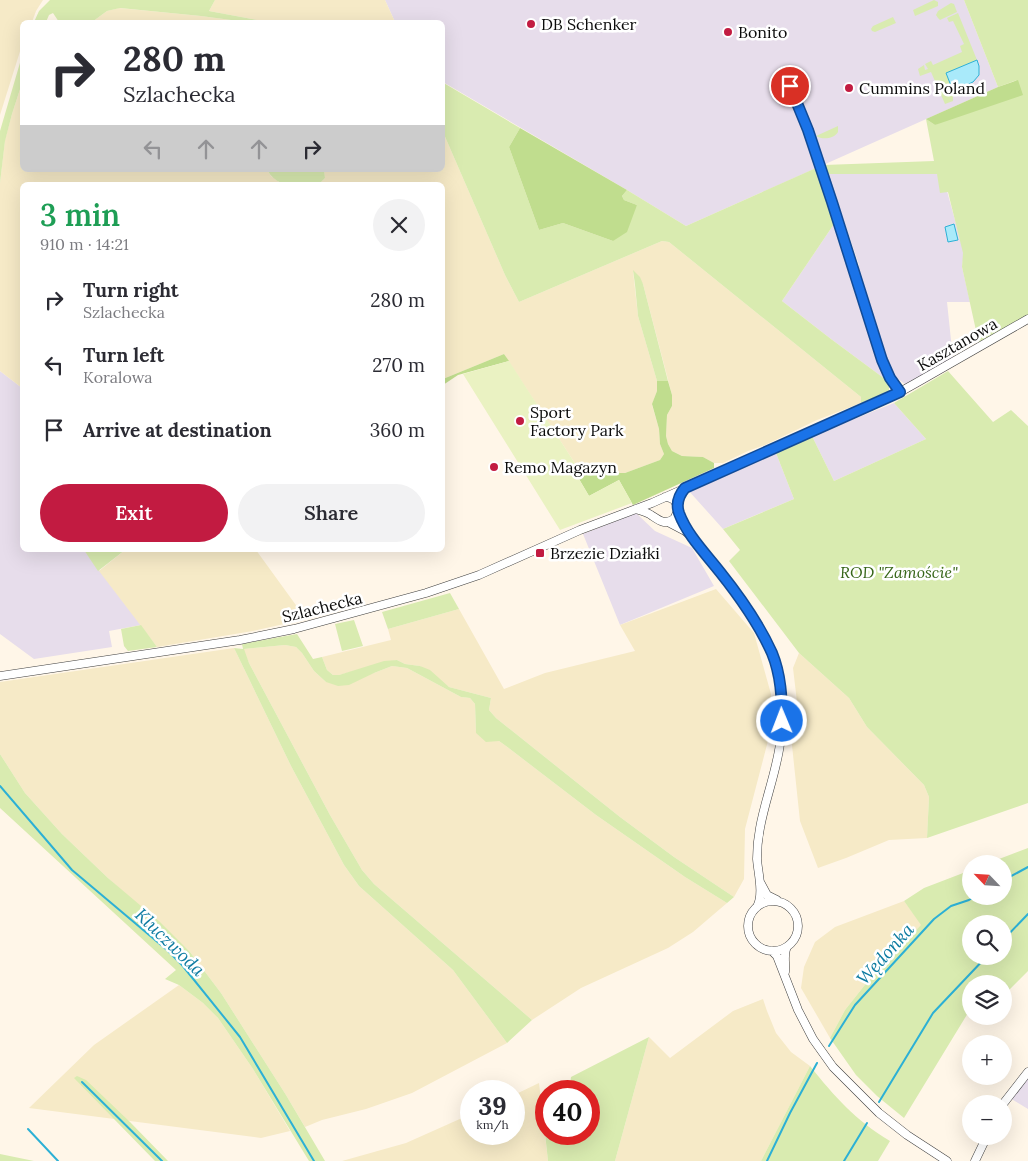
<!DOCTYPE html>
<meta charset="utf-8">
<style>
:root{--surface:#fff;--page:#f2f2f3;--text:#2b2b33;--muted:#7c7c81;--accent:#c21b41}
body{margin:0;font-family:Lora,serif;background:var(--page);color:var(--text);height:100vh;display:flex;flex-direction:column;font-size:19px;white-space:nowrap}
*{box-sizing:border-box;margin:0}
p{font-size:16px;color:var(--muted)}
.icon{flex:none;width:28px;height:28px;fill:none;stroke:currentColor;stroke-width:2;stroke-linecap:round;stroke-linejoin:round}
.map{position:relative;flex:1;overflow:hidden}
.side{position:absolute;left:20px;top:182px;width:425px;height:370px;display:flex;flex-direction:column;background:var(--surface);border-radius:8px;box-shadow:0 5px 20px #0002}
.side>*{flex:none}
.hud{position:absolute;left:20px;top:20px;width:425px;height:152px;border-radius:8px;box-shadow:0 5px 20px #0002;background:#fff;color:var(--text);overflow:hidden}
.needle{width:32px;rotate:295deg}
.tools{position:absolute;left:962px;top:855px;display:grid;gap:10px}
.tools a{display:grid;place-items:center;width:50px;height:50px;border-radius:50%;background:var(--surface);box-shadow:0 5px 20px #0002;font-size:25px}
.speed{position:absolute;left:460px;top:1080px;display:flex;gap:10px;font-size:25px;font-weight:700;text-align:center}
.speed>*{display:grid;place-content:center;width:65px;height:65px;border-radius:50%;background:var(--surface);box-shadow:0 5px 20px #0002;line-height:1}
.speed small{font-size:12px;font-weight:400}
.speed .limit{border:8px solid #d22;background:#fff;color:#111}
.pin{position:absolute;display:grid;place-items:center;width:42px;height:42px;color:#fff;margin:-21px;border:2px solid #fff;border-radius:50%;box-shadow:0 1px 5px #0007}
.me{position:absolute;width:55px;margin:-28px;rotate:359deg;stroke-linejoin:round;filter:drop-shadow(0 0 4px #0008)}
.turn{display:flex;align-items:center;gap:18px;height:105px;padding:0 20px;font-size:22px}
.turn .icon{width:65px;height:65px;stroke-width:2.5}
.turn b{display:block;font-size:35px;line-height:42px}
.lanes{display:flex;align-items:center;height:48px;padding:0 20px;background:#0003;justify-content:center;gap:25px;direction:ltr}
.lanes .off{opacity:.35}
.round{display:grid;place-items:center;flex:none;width:52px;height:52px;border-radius:26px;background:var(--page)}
.head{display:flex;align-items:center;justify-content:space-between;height:85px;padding:0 20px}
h1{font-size:30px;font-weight:600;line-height:38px;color:#1e9e55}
.button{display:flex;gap:10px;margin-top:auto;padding:10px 20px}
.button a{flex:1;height:58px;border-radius:30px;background:var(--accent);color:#fff;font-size:20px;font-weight:600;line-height:58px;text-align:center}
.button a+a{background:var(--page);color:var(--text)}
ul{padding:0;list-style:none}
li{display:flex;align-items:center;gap:15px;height:65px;padding:0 20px}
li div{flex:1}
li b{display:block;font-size:19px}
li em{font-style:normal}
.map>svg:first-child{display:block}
</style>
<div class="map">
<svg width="1028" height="1161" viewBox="0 0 1028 1161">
<rect width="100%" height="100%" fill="#fff6e8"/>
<path fill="#e7ddeb" d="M385,0H964L998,87L686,226L627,190L443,82L442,22H395Z
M828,174H937L947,191L964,253L962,267L970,302H947L953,359L912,382L905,384L894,376L881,351L856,271L859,265Z
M834,224L874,349L889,382L831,339L782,301Z
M0,371L22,388V550H84L141,625L109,631L112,647L34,659L0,634Z
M894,403L926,439L834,481L812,436Z
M776,453L794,499L751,517L723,529L688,490Z
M636,513L655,531L692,548L714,586L620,625L583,534Z
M1028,1077V1109L1010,1098Z"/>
<path fill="#f6eac7" d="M0,0H43L36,11L32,22H22V45L0,115Z
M215,0H385L395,22H268L209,11Z
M119,8L201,16L246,22H92L107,11Z
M22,83V170H267L271,176L283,185H22V284L21,286L22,288V388L0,371V183L5,140L12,114Z
M443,132L505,275L519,302L662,241L669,242L861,397V403L817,420L765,445L748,451L723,463H714L703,457L682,456L672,451L668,444L666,436L667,415L672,406V395L643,284L633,271L638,316L657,381V391L652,405L659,429L660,444L664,454L660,460L625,473H596L578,468L504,354L443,379L442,185H318L325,178L324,170H442Z
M125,550H256L306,619L253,631L157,647L99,571Z
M716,589L754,633L771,694L769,737L745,829L744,879L734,897L674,857L620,817L496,718L489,710L491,698L449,687L420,666L405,664L397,660L339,675H333L327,670L322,657L391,640L388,629L459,609L504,689L545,673L635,651L620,625Z
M285,645L296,647L302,653L314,671L326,682L374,673L392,666L407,668L461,697L470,698L475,704L476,733L499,741L506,746L596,815L685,877L727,903L693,932L668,948L581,988L532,1020L374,884L362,870L330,815L249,663L243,649Z
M234,648L291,766L344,865L359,886L453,970L507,1043L412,1093L366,1109L322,1120L305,1127L286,1095L221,993L190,952L108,878L62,834L25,793L0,754V682Z
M799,653L849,698L867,727L924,785L929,797L927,838L889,840L846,858L818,868L800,821L791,736L797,702L793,668Z
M904,901L922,925L864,986L845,1010L830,1038L801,988L804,967L815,942L835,927Z
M179,985L203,1003L218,1018L253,1069L290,1131L261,1138L29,1108L94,1045Z
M763,999L767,1011L776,1033L791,1052L810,1066L761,1161H615L649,1037L670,1058L733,1011Z
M539,1083L548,1161H342L406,1143L471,1114V1134H514V1095Z"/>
<path fill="#d9ebb0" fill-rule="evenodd" d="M50,0H215L209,11L268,22H246L201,16L120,8L107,11L92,22H59L53,13L49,15L46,22H34L39,11Z
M934,0L938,2V6L915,16L913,10Z
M964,0H1028V315L979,344L962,267L963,253L948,192L940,193L937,174H828L824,165L934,161L926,119L935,125L1017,80L998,87Z
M951,3L954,4L957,12L940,20L938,18L936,15L938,11Z
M958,13L977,60L946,73L953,91V101L945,104L931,72L920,76L918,69L924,65L925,70L928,69L925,64L931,61L933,65L962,52L960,46L964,44L953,21L949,22L947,18Z
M893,17L896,23L875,32L872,31L871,29L873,26Z
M22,56V83L12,114L5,141L0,183V131Z
M442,82L520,128L509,147L539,230L563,223L613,241L637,205L624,200L622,196L627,190L686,226L816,168L830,209L834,224L782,301L831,339L889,382V391L861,403V397L669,242L662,241L519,302L505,275L443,132Z
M838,126V132C834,139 822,140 816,136Z
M267,170H324L325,178L318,185C297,185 279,190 267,170Z
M633,270L640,277L643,284L668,381H657L638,316L635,285Z
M948,371L993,422L1011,410L1028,426V803L927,838L929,797L924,785L867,727L849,698L799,653L729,561L740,550L723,529L794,499L776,453L812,436L834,481L926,439L894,403Z
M84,550H125L98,571Z
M450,593L459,609L388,629L382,612Z
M354,620L363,646L342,651L335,624Z
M141,625L157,647L128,651L124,646L121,629Z
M297,634L313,659L322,657L327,670L333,675H339L384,661L397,660L405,664L420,666L430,670L449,687L491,698L489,710L496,718L620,817L674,857L734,897L727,903L685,877L596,815L506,746L499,741L486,742L476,733L475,704L470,698L461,697L407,668L392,666L374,673L349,685L338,686L326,682L314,671L302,653L296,647L285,645L244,649L249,663L330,815L362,870L374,884L532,1020L507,1043L453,970L359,886L344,865L291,766L234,648L243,649L242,644Z
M0,754L25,793L62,834L108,878L160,922L190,952L221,993L286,1095L325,1161H309L253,1069L218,1018L203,1003L179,985L165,979L176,970L0,808Z
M1028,848V971L1004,995V984H971V1008L904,1118L877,1096L856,1075L830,1038L845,1010L864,986L921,925L904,901L924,888L971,870V896H1004V864H986ZM971,924H1004V956H971Z
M649,1037L615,1161H548L541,1097L546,1094V1134H589V1091H555L570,1085L571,1077Z
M810,1066C835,1097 855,1120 890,1141L878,1161H761Z
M77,1076L86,1080L130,1122L168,1161H155L74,1078Z
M0,1154L34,1161H0Z"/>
<path fill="#c0dd8e" d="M1018,80L1023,95L935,125L926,119L998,87Z
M520,128L627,190L622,196L624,200L637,205L627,232L613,241L563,223L539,230L509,147Z
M504,354L509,361L458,375L443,385V379Z
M657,381H668L672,395V406L667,415L666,436L668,444L672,451L682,456L703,457L714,463V468L633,505L619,480L589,496L579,479L578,468L596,473H625L660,460L664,454L660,444L659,429L652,404L657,391Z"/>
<path fill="#eaf2c2" d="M509,361L578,468L579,479L589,496L619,480L632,503L560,530L463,374Z"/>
<path fill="#a9eafa" stroke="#2cb0d5" d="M977,60L979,66V75L973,82L953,91L946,73Z
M954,224L958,240L948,242L945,227Z"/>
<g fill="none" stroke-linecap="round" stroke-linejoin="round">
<path stroke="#2cb0d5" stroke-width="2" d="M0,786L72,870L167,950L182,965L240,1037L314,1161
M1004,880L1028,867
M1004,939L1028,914
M829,1046L855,1005L934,919L951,906L969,900L976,896
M82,1082L162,1161
M879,1102L933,1013L987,956
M28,1129L58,1161
M767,1161L790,1113L817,1063
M844,1161L867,1123"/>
<defs>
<path id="minor" d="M784,71L808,130L832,202L882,360L890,377L900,392
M665,497C677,498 676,504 679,513C682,520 686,526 689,532
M636,509C641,511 647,512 651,515C660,521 664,525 674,519L678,511
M668,522L685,531L691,536C724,577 764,620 778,672C784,695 783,720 780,744C776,773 765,800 760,828C758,838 757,849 757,859C758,873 764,894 757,907
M0,676L240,640L294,629L426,593L479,575L580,530L652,503L891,397L916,383L1028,319
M760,882L767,895L777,900
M748 926a25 25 0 1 1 50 0a25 25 0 1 1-50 0Z
M772,951L777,956L798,1010L813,1039L833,1067L879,1113L907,1135L947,1161
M785,972C786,964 783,954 787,947
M1003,1104L1028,1072
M975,1161L987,1136"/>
</defs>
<use href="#minor" stroke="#3e3e3e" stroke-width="9"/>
<use href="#minor" stroke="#fff" stroke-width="8"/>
</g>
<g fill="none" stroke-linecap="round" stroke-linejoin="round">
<defs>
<path id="route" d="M782,721C782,698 781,675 772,653C759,624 740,597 720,572C706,554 687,535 679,513C676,504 679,495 685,488L900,392L890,378L882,360L832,202L808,130L790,86"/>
</defs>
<use href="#route" stroke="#114b97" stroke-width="12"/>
<use href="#route" stroke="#1a73e8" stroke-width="9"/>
</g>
<g fill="#c21b41" stroke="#fff" stroke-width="2">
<circle cx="531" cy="24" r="5"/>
<circle cx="728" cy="32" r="5"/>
<circle cx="849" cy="88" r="5"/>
<circle cx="520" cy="421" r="5"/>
<circle cx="494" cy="467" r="5"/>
<rect x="535" y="548" width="10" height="10" rx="2.5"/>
</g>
<g text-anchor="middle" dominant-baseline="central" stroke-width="5" stroke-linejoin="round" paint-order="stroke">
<g font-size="16" fill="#0b0b0b" stroke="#fff" text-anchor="start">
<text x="541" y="24">DB Schenker</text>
<text x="738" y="32">Bonito</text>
<text x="859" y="88">Cummins Poland</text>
<text x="530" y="412">Sport<tspan x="530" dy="18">Factory Park</tspan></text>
<text x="504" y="467">Remo Magazyn</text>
<text x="550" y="553">Brzezie Działki</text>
</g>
<g font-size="16" fill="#0b0b0b" stroke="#fff">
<text transform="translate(957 344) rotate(-30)">Kasztanowa</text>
<text transform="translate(322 607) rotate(-14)">Szlachecka</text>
</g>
<g font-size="16" font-style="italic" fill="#366518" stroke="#fff">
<text x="899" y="572">ROD "Zamoście"</text>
</g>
<g font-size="18" font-style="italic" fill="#0e7ca2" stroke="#fff">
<text transform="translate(170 942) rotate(44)">Kluczwoda</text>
<text transform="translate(885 954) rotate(-48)">Wędonka</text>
</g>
</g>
</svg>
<div class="tools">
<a><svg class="needle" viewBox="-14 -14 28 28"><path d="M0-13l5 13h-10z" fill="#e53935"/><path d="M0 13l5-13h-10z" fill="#7c7c81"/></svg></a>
<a><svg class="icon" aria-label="search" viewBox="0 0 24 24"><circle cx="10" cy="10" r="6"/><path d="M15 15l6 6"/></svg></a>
<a><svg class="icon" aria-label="layers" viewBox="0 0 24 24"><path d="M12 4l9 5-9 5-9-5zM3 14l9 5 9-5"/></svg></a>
<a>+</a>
<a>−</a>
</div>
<div class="speed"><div>39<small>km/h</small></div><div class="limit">40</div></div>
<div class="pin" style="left:790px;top:86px;background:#d93025"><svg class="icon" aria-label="arrive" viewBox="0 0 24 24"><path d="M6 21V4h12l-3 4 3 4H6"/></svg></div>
<svg class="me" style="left:782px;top:721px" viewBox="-20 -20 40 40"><circle r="17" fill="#1a73e8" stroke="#fff" stroke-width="3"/><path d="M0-11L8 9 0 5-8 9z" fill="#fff"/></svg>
<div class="hud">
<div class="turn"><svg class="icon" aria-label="right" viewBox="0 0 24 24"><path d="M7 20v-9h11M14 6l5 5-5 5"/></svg><div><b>280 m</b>Szlachecka</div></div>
<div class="lanes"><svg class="icon off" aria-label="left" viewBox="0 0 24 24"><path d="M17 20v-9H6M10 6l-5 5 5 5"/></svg><svg class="icon off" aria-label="ahead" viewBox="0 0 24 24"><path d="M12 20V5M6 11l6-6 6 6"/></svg><svg class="icon off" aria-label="ahead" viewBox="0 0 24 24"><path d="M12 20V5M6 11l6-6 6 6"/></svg><svg class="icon" aria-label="right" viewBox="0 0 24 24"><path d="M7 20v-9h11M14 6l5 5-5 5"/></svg></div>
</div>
<section class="side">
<div class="head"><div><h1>3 min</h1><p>910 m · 14:21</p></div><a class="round"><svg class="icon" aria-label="close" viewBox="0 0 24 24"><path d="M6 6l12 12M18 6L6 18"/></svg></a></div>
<ul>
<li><svg class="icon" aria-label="right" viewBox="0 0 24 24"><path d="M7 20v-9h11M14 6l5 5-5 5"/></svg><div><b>Turn right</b><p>Szlachecka</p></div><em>280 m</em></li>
<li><svg class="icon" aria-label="left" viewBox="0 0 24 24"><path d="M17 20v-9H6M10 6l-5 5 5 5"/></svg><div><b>Turn left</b><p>Koralowa</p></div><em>270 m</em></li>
<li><svg class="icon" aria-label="arrive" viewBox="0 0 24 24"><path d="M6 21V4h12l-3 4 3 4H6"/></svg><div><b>Arrive at destination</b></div><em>360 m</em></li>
</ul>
<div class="button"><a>Exit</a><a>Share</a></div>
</section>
</div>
